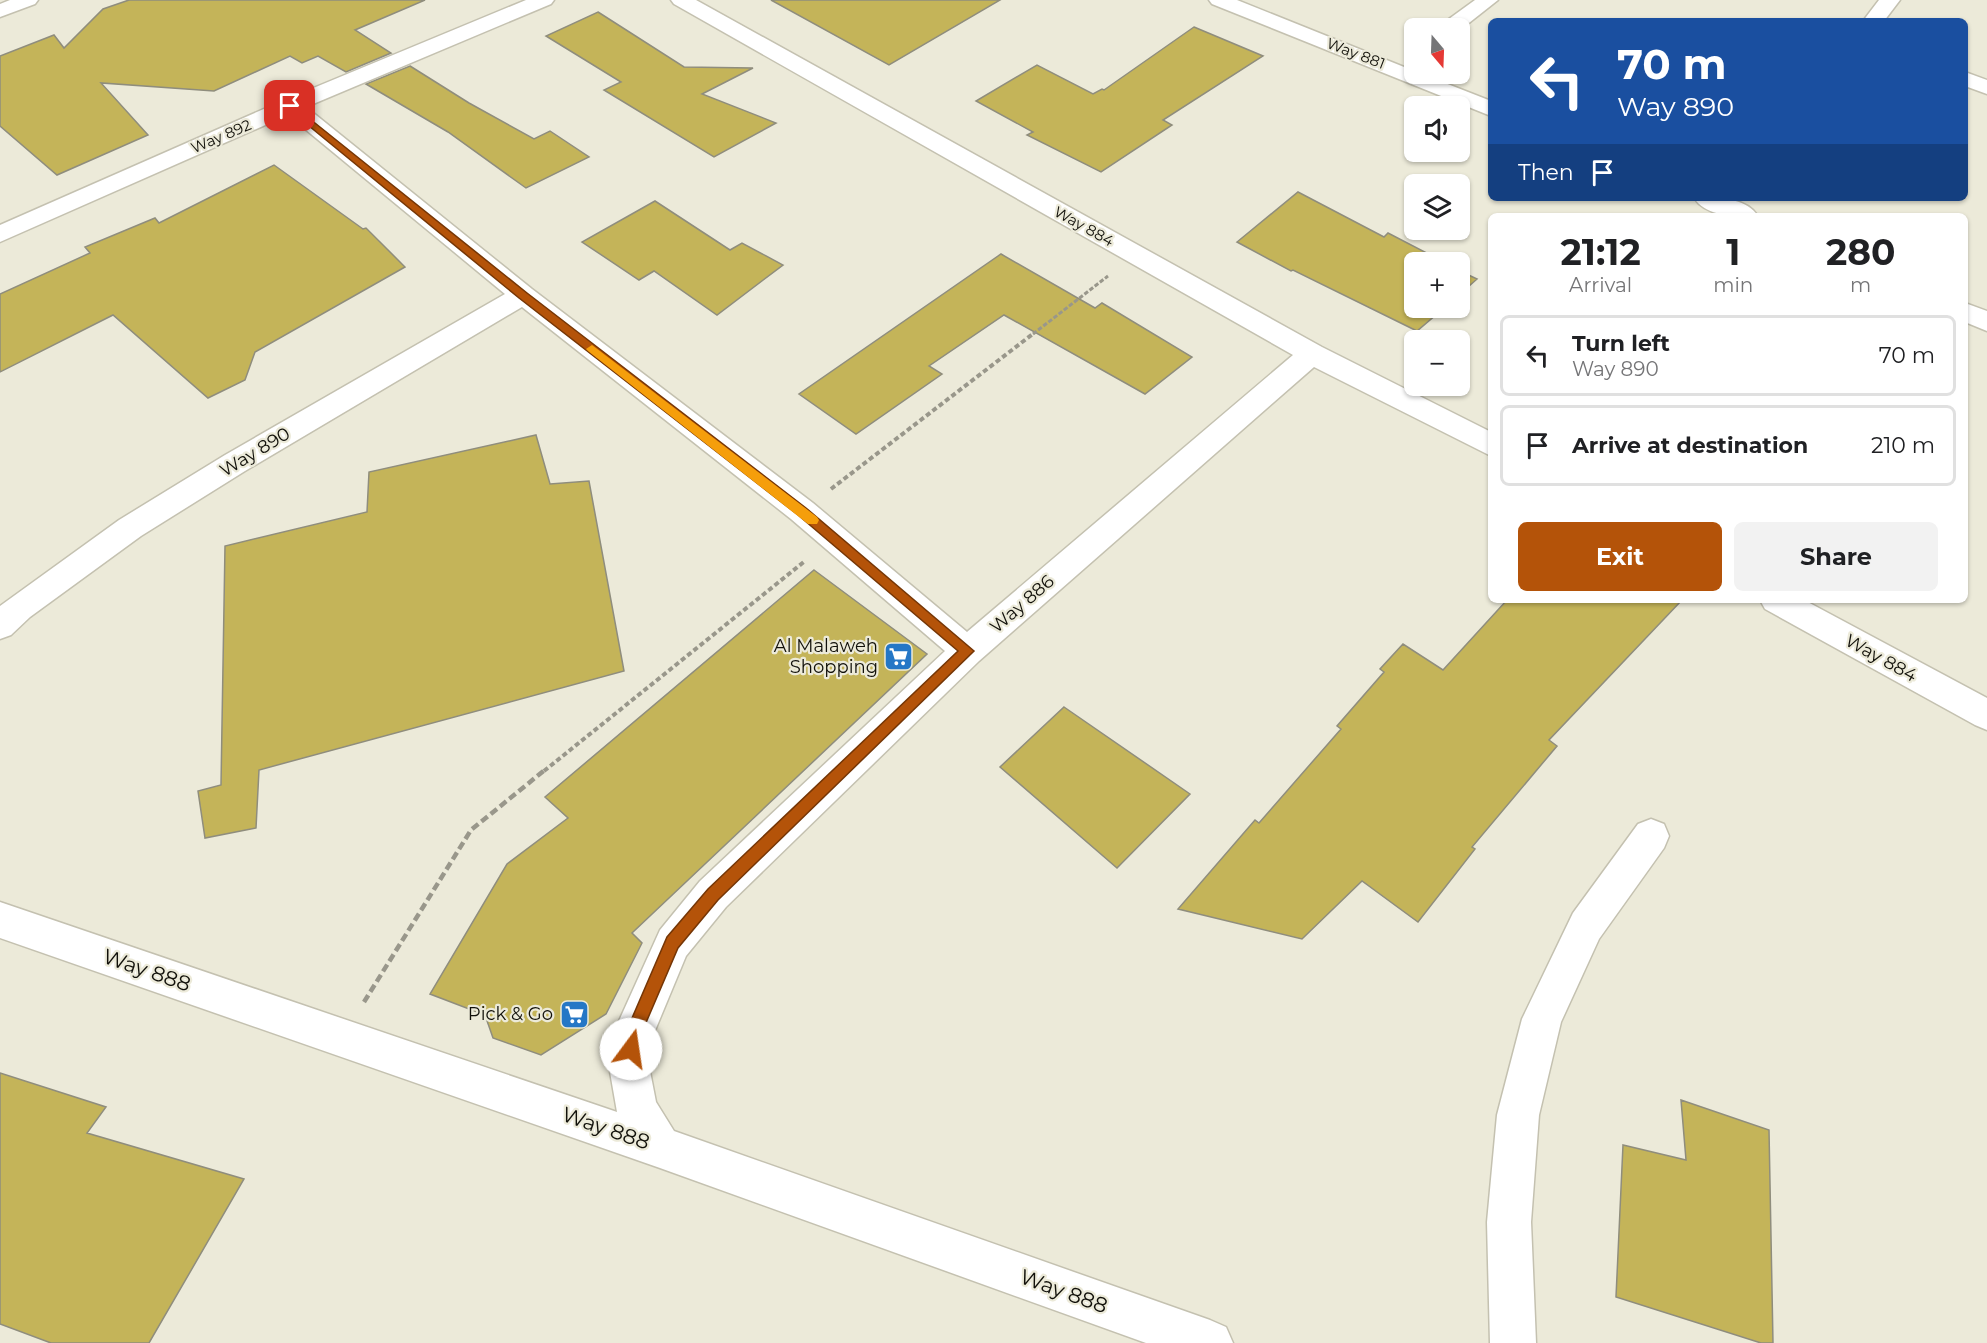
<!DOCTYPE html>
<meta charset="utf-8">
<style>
:root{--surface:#fff;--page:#f2f2f2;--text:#202124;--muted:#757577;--line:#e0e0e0;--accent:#b45309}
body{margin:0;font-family:Montserrat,sans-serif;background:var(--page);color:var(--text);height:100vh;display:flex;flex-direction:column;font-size:22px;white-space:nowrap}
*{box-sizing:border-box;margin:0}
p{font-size:20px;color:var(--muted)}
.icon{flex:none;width:33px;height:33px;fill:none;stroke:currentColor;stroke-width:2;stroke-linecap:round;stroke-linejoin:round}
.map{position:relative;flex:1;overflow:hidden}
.details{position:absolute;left:1488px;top:213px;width:480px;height:390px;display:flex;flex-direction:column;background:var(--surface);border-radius:9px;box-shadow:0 2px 4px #0004}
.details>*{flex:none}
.guide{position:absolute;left:1488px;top:18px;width:480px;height:183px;border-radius:9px;box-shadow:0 2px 4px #0004;background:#1a4fa0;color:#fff;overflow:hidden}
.needle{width:39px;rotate:161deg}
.controls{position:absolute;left:1404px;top:18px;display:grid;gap:12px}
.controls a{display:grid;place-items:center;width:66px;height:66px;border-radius:9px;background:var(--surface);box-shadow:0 2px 4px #0004;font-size:30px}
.pin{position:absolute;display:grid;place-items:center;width:51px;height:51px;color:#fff;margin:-26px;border-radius:12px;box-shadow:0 3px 9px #0006}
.me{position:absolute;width:66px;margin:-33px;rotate:14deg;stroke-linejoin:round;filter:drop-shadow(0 0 4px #0008)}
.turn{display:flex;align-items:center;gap:21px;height:126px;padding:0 30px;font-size:27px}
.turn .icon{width:78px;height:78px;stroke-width:2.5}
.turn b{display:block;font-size:42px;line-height:51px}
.then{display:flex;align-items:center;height:57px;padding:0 30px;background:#0003;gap:12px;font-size:22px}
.eta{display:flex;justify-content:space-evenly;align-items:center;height:102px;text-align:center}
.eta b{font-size:36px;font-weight:700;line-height:42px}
.primary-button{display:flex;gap:12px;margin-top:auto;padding:12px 30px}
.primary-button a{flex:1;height:69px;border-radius:9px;background:var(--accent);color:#fff;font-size:24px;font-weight:700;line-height:69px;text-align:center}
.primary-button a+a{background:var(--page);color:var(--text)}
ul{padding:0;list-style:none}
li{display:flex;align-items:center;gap:18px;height:81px;margin:0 12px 9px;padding:0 18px;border:3px solid var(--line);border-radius:9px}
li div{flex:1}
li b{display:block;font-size:22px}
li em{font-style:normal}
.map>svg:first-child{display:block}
</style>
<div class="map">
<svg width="1987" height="1343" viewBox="0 0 1987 1343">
<rect width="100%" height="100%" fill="#ecead9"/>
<path fill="#c4b459" stroke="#8f8d7d" stroke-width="1.5" d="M129,0H425L355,30L391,53L346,72L318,56L302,63L290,56L214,91L101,83L148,135L57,175L0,126V56L54,35L64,48L103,9Z
M771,0H1000L889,65Z
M598,12L684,67L753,68L702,94L776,123L714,157L604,90L621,82L546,36Z
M1194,27L1263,56L1163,120L1172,125L1101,172L1027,135L1033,132L976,101L1037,65L1093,94L1102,89L1104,90Z
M410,66L469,103L534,139L550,131L589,157L526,188L448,132L366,84Z
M274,165L363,229L366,228L405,267L255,352L245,380L208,398L113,315L0,372V294L90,253L85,247L155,218L159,223Z
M1298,192L1384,237L1388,233L1444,262H1414V308H1444L1417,331L1293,270L1291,271L1237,242Z
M655,201L730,250L742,243L783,265L717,315L654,271L639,280L582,242Z
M1001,254L1095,308L1102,303L1192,357L1145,394L1004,315L929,366L942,374L856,434L799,394Z
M1460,271L1477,279L1460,294Z
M536,435L550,484L589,481L624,671L259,770L256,828L205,838L198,791L221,785L225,546L367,512L369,472Z
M814,570L927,654L632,933L642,943L606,1014L541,1055L493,1038L485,1015L430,994L507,864L568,818L545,797Z
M1507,600H1682L1549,740L1557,746L1472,847L1475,849L1418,922L1362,881L1302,939L1178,909L1255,820L1259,823L1341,729L1337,726L1384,672L1380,669L1403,644L1443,670Z
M1064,707L1190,794L1117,868L1000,767Z
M0,1073L106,1107L87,1133L244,1179L149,1343H51L0,1324Z
M1681,1100L1769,1130L1773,1343H1761L1616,1297L1623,1145L1686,1160Z"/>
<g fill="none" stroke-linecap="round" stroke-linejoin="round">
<defs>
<path id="minor" d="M10,0H38L35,4L0,17V4Z
M526,0H554L551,4L306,107L532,289L813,503L967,632L1293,355L674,4L671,0H696L1322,347L1491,432V456L1314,367L979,661L726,907L686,956L654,1033L649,1066L656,1102L674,1131L1210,1320L1226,1327L1233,1343H1146L660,1168L0,938V902L617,1112L609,1066L614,1032L660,930L700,881L945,651L791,519L522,307L245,471L141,536L30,617L11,635L0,639V606L119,520L225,455L505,294L288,115L0,242V225L282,101Z
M1209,0H1237L1414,71V74H1422L1491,101V116L1212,4Z
M1475,0H1498L1460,30L1439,28L1442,24Z
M1879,0H1900L1884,21H1863Z
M1965,72L1987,80V94L1965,86Z
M1694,198C1715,198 1745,196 1758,216C1737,216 1707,218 1694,198Z
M1965,303L1987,311V331L1965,322Z
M1760,600H1804L1987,698V730L1975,725L1765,609Z
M1651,819L1664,824L1669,836L1664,848L1599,939L1561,1022L1539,1115L1531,1222L1536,1343H1490L1487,1222L1497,1115L1522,1019L1573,913L1638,824Z"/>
</defs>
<use href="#minor" stroke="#c4c1b0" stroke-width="3"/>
<path stroke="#99978b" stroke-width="3" stroke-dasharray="4.5 2" stroke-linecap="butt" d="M1033,334L1108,276"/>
<path stroke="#99978b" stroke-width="4" stroke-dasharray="5 3" stroke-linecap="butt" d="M831,489L1034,333
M544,771L805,561"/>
<path stroke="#99978b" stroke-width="4.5" stroke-dasharray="8 4" stroke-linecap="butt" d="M364,1002L471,830L546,769"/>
<use href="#minor" fill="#fff" fill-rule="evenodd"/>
</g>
<path fill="#b45309" stroke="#753606" stroke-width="1.5" d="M290,103L527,293L806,508L974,651L718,900L678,948L642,1032L637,1055L631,1057L625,1055L623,1049L626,1032L667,937L708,889L958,651L798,515L519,298L287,108V104Z"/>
<path fill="#f59e0b" d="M592,345L817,517L819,520L817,524H808L588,351L586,349Z"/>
<defs>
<symbol id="supermarket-square" viewBox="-11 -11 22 22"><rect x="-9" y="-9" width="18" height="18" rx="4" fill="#2577c6" stroke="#ecead9"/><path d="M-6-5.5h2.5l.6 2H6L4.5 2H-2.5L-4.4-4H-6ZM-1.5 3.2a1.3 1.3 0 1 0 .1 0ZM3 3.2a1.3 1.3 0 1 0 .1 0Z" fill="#fff"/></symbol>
</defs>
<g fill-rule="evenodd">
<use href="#supermarket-square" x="882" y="640" width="33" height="33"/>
<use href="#supermarket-square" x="558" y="998" width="33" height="33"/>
</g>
<g text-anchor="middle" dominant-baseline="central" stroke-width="4.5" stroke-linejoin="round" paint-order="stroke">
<g font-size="15" fill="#11100a" stroke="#ecead9">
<text transform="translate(1356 53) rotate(21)">Way 881</text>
<text transform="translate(221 136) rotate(-23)">Way 892</text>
<text transform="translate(1084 226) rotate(29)">Way 884</text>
</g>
<g font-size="18" fill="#11100a" stroke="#ecead9">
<text transform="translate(255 452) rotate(-31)">Way 890</text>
<text transform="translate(1022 604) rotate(-41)">Way 886</text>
<text transform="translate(1881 658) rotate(29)">Way 884</text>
</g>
<g font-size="18" fill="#11100a" stroke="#ecead9" text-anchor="end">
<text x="878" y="646">Al Malaweh<tspan x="878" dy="21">Shopping</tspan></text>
<text x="553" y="1014">Pick &amp; Go</text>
</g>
<g font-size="21" fill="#11100a" stroke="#ecead9">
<text transform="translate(147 970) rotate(19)">Way 888</text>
<text transform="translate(606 1128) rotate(19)">Way 888</text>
<text transform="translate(1064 1291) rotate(20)">Way 888</text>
</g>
</g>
</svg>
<div class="controls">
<a><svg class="needle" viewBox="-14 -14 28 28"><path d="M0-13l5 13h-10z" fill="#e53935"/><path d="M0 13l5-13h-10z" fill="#757577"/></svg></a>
<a><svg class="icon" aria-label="sound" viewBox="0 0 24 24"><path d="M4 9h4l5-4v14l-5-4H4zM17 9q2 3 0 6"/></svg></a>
<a><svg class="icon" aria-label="layers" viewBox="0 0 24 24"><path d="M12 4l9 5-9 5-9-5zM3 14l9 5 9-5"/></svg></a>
<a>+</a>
<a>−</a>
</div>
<div class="pin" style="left:290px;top:106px;background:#d93025"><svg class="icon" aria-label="arrive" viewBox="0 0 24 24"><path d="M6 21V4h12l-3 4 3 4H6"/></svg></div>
<svg class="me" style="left:631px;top:1049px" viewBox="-20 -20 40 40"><circle r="19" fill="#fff"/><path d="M0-13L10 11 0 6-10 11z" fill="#b45309"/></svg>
<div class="guide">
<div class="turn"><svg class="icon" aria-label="left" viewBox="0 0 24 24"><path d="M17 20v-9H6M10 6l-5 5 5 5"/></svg><div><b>70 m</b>Way 890</div></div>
<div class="then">Then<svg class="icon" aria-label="arrive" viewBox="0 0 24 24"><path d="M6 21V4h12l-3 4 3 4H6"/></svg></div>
</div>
<section class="details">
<div class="eta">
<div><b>21:12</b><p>Arrival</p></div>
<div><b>1</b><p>min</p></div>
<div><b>280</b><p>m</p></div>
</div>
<ul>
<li><svg class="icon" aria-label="left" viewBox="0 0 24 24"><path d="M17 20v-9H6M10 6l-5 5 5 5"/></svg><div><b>Turn left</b><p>Way 890</p></div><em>70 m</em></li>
<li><svg class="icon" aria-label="arrive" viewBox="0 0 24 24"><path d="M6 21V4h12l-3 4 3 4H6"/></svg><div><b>Arrive at destination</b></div><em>210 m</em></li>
</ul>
<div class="primary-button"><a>Exit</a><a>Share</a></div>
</section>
</div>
